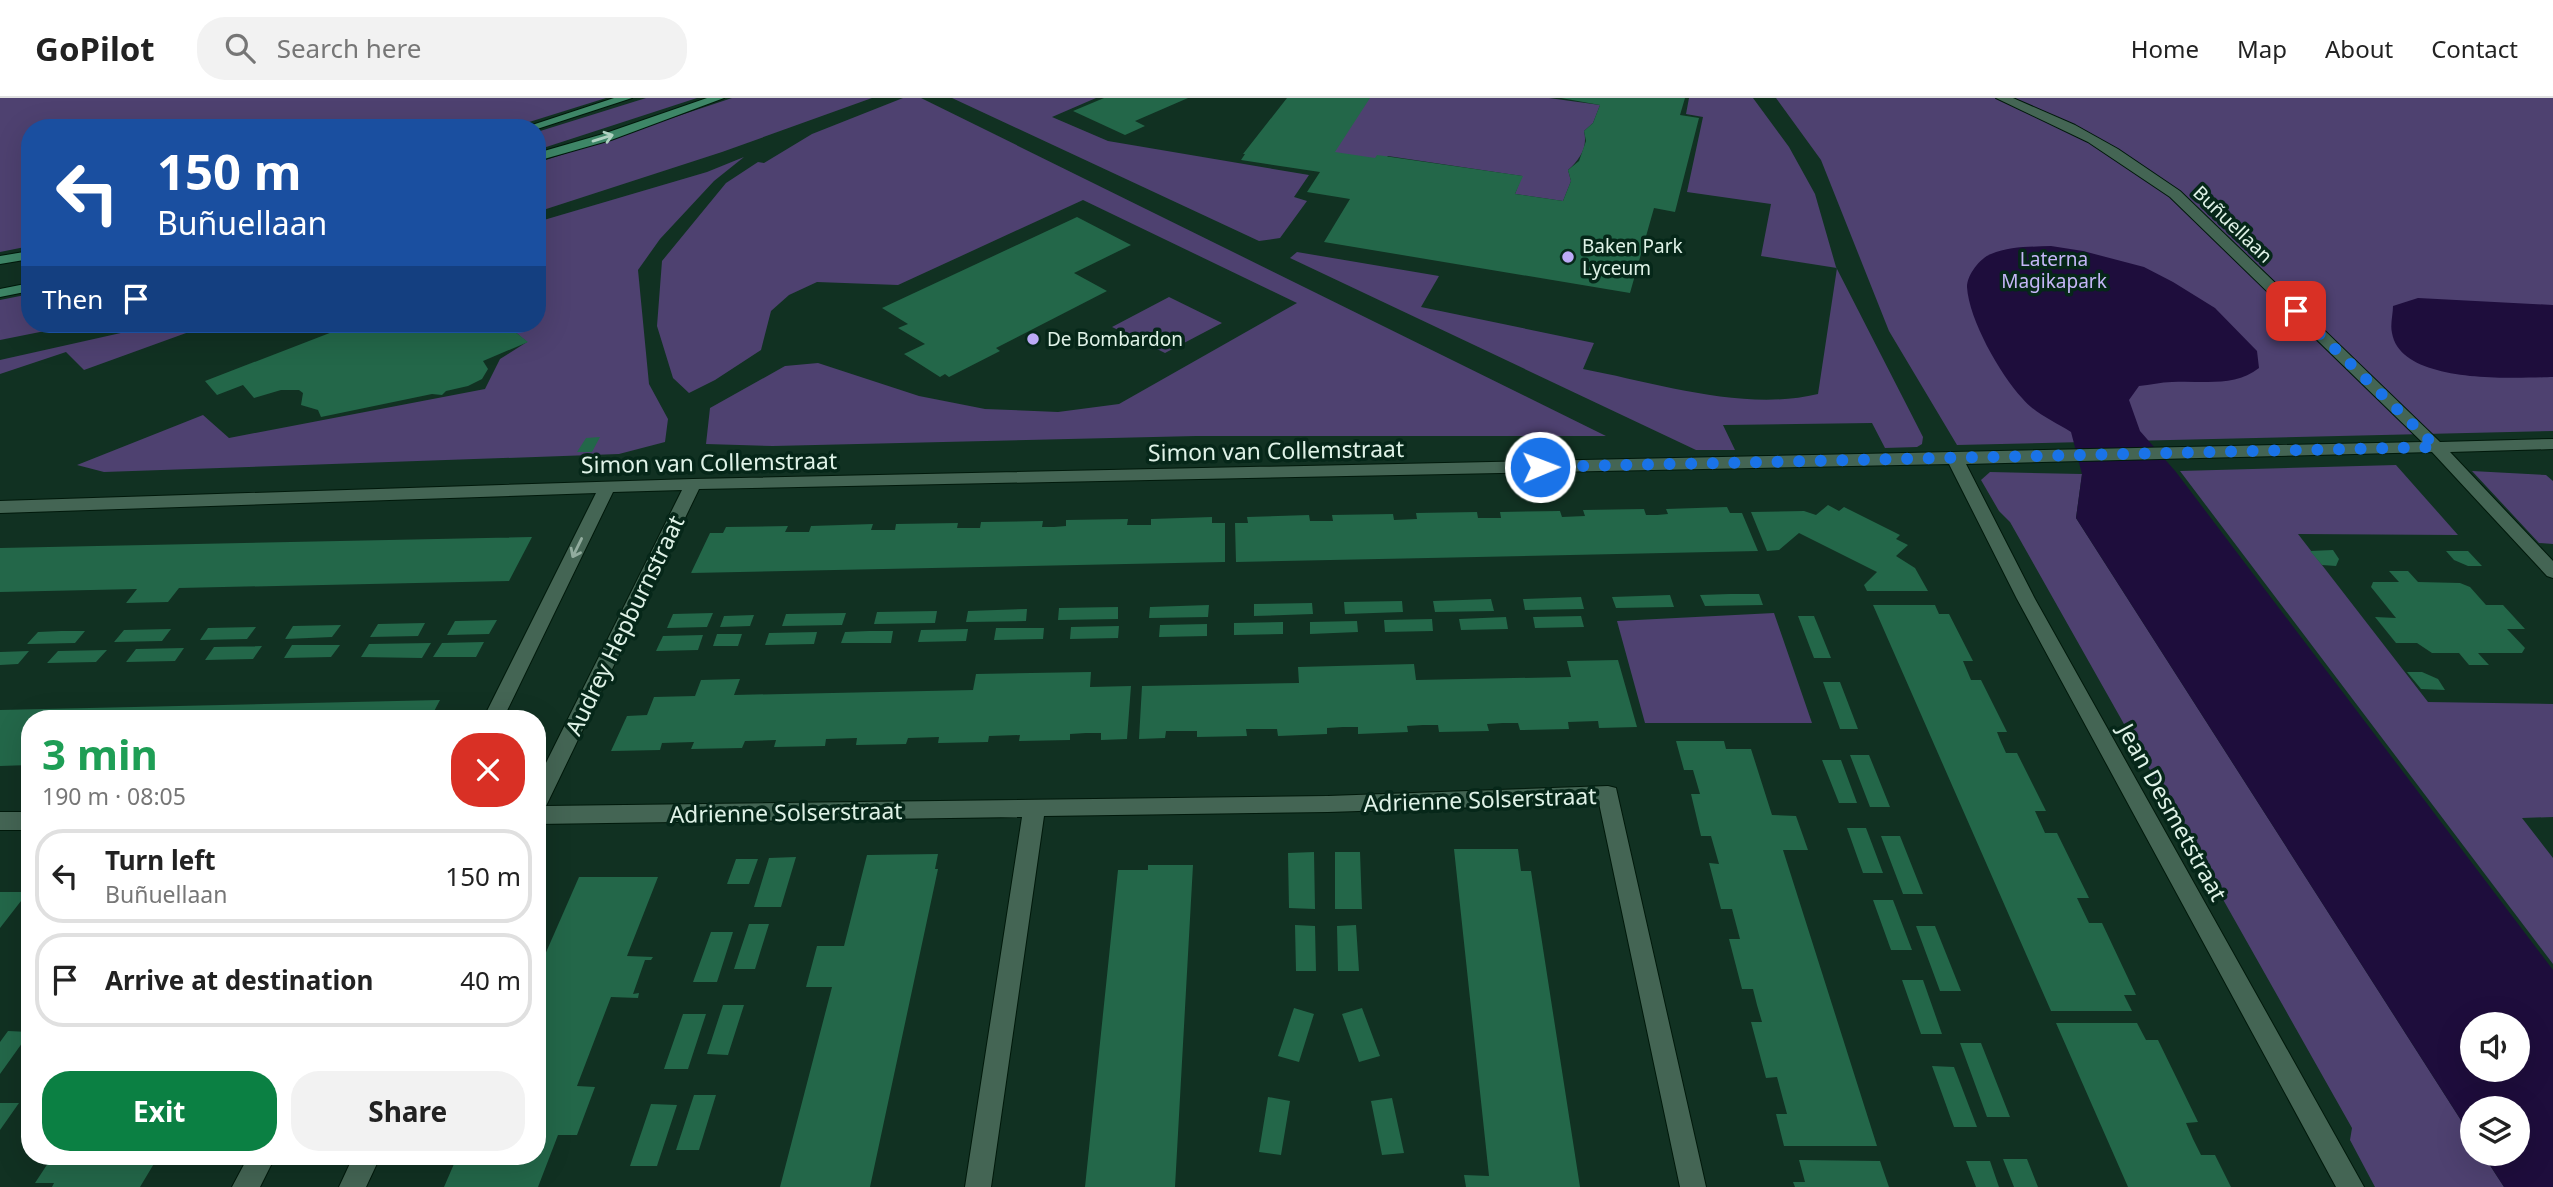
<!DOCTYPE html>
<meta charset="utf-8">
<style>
:root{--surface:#fff;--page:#f2f2f2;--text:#222;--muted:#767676;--line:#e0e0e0;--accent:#0b8043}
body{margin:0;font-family:"Noto Sans",sans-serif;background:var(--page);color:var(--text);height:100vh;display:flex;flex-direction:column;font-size:26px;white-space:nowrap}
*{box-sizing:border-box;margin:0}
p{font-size:23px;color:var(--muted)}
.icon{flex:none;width:38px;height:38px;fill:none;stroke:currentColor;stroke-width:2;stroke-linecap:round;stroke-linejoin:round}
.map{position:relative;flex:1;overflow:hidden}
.side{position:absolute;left:21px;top:612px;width:525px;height:455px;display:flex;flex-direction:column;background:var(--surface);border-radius:28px;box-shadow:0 7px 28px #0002}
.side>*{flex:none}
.hud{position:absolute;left:21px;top:21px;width:525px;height:214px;border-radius:28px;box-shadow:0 7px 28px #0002;background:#1a4fa0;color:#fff;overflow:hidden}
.tools{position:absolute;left:2460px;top:914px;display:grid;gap:14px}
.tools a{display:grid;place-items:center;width:70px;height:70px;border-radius:50%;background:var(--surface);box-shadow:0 7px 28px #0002;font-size:35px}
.pin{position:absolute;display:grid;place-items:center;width:60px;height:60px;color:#fff;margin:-30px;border-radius:14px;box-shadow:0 4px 10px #0006}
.me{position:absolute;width:77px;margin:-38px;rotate:89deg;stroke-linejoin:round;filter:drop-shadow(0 0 5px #0008)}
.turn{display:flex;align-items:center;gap:24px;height:147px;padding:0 21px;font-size:32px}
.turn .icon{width:91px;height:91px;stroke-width:2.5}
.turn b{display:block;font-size:49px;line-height:60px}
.then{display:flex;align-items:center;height:66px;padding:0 21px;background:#0003;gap:14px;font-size:26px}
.round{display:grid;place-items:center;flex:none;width:74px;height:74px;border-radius:28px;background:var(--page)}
.summary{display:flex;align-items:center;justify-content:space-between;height:119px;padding:0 21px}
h1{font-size:42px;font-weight:700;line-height:52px;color:#1e9e55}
.button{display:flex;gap:14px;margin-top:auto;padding:14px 21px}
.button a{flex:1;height:80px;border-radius:28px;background:var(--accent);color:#fff;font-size:28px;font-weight:700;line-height:80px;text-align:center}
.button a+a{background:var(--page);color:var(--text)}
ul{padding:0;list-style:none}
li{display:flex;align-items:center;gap:21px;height:94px;margin:0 14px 10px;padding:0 7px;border:4px solid var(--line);border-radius:28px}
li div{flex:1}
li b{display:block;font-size:26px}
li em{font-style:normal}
header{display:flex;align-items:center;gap:42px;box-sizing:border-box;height:98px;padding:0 35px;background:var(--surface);border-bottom:2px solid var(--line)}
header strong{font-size:33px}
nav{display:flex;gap:38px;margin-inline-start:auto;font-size:24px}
.search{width:490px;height:63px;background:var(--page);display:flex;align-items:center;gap:18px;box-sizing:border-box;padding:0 24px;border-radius:28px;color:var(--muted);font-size:26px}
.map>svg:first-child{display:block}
</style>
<header>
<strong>GoPilot</strong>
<div class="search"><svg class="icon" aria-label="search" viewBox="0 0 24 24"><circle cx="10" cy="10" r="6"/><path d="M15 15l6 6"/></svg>Search here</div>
<nav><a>Home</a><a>Map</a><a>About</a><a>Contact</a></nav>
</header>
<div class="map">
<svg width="2553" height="1089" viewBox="0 0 2553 1089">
<rect width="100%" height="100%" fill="#113122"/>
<path fill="#4e4170" d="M0,0H606L510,30H30V148L0,154Z
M646,0H697L537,52V34Z
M732,0H872L722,54L537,114V65Z
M903,0H921L1606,338H1196L773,348L706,346L710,310L785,268L818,265L919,298L985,311L1058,314L1119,306L1297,205L1083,102L898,187L817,184L789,197L771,213L761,252L715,282L689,295L673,280L657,228L662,163L726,85L758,64L764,65L812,36Z
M952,0H1096L1052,19L1108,43L1309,77L1294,99L1307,103L1280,140L1259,143Z
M1364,0H1549L1600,7L1593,25L1584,33C1588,49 1580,61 1568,72L1571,83L1563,103L1515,96L1522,78L1388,58L1381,64L1329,55Z
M1689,0H1753L1789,49L1815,96L1836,169L1923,339L1922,346L1917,349L1885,350L1872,325L1723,327L1735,352H1696L1290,160L1297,154L1439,178L1421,209L1594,245L1583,271C1657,285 1744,314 1818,296L1837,170L1761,158L1771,106L1687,94L1703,19L1686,16Z
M1776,0H2553V333L1957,347L1889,233L1821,62Z
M744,59L714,83L660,141L638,172L649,286L668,321L665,344L619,356L104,374L77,367L203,317L229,340L485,291L500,261L527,244L506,226H537V124L707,74Z
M30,196V226H80L0,242V202Z
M1169,199L1222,225L1165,255L1112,229Z
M161,226H211L84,272L66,254L0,276V262Z
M2396,367L2458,437L2298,436L2428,604L2553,606V719L2522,720L2553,760V866L2180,373Z
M2472,373L2546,377L2553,383V446L2539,445Z
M1990,374L2082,376L2076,420L2473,1041V1055H2482L2504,1089H2375L2350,1042L2352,1030L2010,424L1999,413L1981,382Z
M1774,515L1812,625H1645L1617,523Z"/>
<path fill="#1e0d3c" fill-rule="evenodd" d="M2051,148L2083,153L2144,169L2173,184L2215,210L2257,253L2259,270C2234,290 2202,282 2172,284C2161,284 2150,287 2139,288L2129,302L2140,333L2176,374L2553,872V1089H2504L2482,1055H2518V1010H2473V1041L2076,420L2082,376L2071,334C2055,324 2034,315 2022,300C2000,276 1969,222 1967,189C1967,177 1980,160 1991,156C2010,148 2031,149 2051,148ZM2473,926H2518V971H2473Z
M2418,200L2553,207V279C2515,280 2401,287 2392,235C2390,227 2393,216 2393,208Z"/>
<path fill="#236749" d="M1104,0H1188L1135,23L1145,28L1125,37L1073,13Z
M1287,0H1370L1335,54L1375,60L1377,57L1523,78L1515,96L1563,103L1571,83L1568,72L1579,63L1586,43L1584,33L1593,25L1600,7L1561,0H1685L1680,17L1699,20L1675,114L1654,110L1630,195L1324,144L1350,101L1307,94L1320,74L1241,62L1245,56H1243Z
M1077,119L1131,147L1074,175L1107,193L996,250L1000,253L949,279L945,276L940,279L904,256L925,246L898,230L908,226L882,210Z
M353,226H505L528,244L483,263L488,271L482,281L468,288L446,293L442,297L432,296L321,319L318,312L301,307L303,295L299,292H281L254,300L243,287L217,297L205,283Z
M600,339L592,354H577L586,340Z
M1828,407L1839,413L1844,409L1900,437L1896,441L1908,447L1896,458L1915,470L1928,493H1867L1864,487L1877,474L1799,435L1779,452L1767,453L1751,414L1804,413L1816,417Z
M1727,409L1730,415H1742L1758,453L1236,464L1235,425H1248L1247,419L1309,417L1310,423H1333L1332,417L1393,416L1394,422L1417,421L1416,415L1477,414L1478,420H1501L1500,414L1560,413L1562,419L1585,418L1583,412L1644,411L1646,417H1657L1668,416L1666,411Z
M1212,419V425H1225V464L691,475L710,435H723L726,429L788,428L785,434H809L811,428L873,426L871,432H895L896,426L958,425L957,430H980L981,424L1043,423L1042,429H1054L1066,428V422L1128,421L1127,427H1151V421Z
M532,439L509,483L179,490L168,504L126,505L137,491L0,494V450Z
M2333,452L2339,461L2336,468L2322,467L2310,453Z
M2446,453H2468L2482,468H2468L2454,462Z
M2389,473H2408L2418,484L2460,485L2470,489L2486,507H2503L2525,531H2507L2525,550L2522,555H2478L2489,567H2469L2459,555H2432L2417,545H2396L2375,519L2396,520L2371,489L2373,484H2399Z
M1730,496H1759L1763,507L1705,508L1700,497Z
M1670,497L1674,509L1616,510L1612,499Z
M1581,499L1584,511L1525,512L1523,501Z
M1491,501L1494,513L1435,514L1433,503Z
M1402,503L1403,514L1345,516L1344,504Z
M1312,505L1313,516L1254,518V506Z
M1209,507L1208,519L1149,520L1150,509Z
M1873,507H1935L1939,516H1949L1973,563H1963L1971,582H1981L2007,634H1997L2001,644L2006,655H2017L2046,713H2035L2045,735H2057L2089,800H2077L2089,825H2102L2136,897H2124L2132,913H2051Z
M1118,509V521L1058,522L1059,510Z
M1027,511L1026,523L966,524L968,513Z
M937,513L935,525L874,526L877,514Z
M713,515L707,529L667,530L673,516Z
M846,515L842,527L782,528L786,516Z
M754,517L750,528L720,529L724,518Z
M1581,518L1584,529L1535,530L1533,519Z
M1798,518H1814L1831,560H1814Z
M1506,519L1508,531L1461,532L1459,521Z
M1432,521L1433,533L1385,534L1384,522Z
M497,522L489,536L447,537L455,523Z
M1357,523L1358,534L1310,536V524Z
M1283,524V536L1234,537V525Z
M425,525L418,538L370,539L378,526Z
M1207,526V538L1159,539L1160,527Z
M341,527L332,539L285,541L293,528Z
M1119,528L1118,540L1070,541L1071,529Z
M256,529L247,541L200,542L208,530Z
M996,530H1044L1043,541L994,542Z
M171,531L162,543L114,544L124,532Z
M968,531L966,543L918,544L921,532Z
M61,533H85L75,545L27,546L38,534Z
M869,533H893L891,545H841L845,534Z
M817,534L814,546L765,547L769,535Z
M717,536H742L738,548H713Z
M703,537L698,552L656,553L663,538Z
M484,544L476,559H433L442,545Z
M431,545L422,560L361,559L369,546Z
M292,547H340L331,559L284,560Z
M262,548L253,561L205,562L214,549Z
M184,550L175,563L126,564L136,551Z
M107,552L96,564L47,565L58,553Z
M29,553L18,566L0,567V554Z
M1618,562L1637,629L1599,630L1598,623L1568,624L1569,631L1520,632L1518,625H1503L1487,626L1489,633L1439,634L1438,627H1423L1407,628L1408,634L1358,636V629H1343L1327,630V636L1278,638L1277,631H1246L1247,638L1197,639V633H1166L1165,640L1139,641L1142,588L1299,585L1298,569L1414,566L1416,582L1571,579L1567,563Z
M1091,574L1090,589L1131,588L1127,641L1101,642V635H1086L1070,636V642L1019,643L1020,637L989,638L988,644L938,645L939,639L908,640L906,646L856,647L857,640L826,641L825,648L774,649L776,642L745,643L742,650L691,651L694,644L662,645L660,652L611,653L627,618L647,617L654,599L695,598L701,582L740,581L734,597L973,592L976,576Z
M2407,574H2422L2438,581L2445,592L2421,591Z
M1823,584H1840L1858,631H1840Z
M440,602L430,621H30V667L0,668V612Z
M1676,643H1724L1726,651H1751L1772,717L1796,718L1808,752H1783L1877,1048H1784L1776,1016H1787L1777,979L1766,980L1751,924H1762L1757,907L1753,891H1742L1729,841H1740L1732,811H1721L1709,765L1719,766L1711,738H1701L1691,696H1700L1693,672H1684Z
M1850,657H1869L1890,709H1870Z
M1822,662H1841L1857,705H1839Z
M1847,730H1866L1883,775H1863Z
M1881,738H1900L1923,796H1903Z
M1454,751H1518L1521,773H1531L1580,1089H1466L1464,1077L1489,1078Z
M1314,754L1315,811L1289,810L1288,755Z
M1335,754H1360L1362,811H1335Z
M938,756L935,771H938L870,1089H780L832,889H806L817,848H844L867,757Z
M796,759L781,809H754L769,760Z
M736,761H758L749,786H727Z
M1148,767H1193L1175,1089H1085L1118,772H1148Z
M579,779H658L627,858L653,859L651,862H645L633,896L639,895L638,900L611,899L577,988L595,989L577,1037H558L538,1089H444L457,1059H537V875Z
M0,794H28L0,830Z
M1873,802H1893L1912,852H1891Z
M749,826H769L755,871H734Z
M1295,827L1315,828L1316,873H1296Z
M1356,827L1359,873H1338L1337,828Z
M1916,828H1935L1961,893H1940Z
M711,834H733L717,884H693Z
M1902,882H1923L1942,936H1921Z
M723,907H744L728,957L707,956Z
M1294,910L1314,916L1299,964L1278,958Z
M1362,910L1380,958L1359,964L1342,916Z
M683,916H706L688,971H664Z
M2056,925H2137L2146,942H2158L2198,1024L2186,1025L2193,1041L2201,1057H2215L2231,1089H2128Z
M8,933L30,934L0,976V944Z
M1960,945H1981L2010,1019H1987Z
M1932,968L1954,969L1977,1029H1954Z
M694,997H716L699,1052H676Z
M1268,999L1290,1003L1281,1057L1259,1054Z
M1392,1000L1404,1055L1382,1057L1371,1003Z
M0,1005H19L0,1032Z
M651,1006L677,1007L657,1068H630Z
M52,1059H158L140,1089H52L54,1085H35Z
M2003,1061H2027L2038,1089H2014Z
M1799,1062L1880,1063L1889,1089H1795L1793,1084H1805Z
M1966,1063H1990L1999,1089H1976Z"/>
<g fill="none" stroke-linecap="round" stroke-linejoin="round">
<defs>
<path id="minor" d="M1996,0H2013L2075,27L2118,51L2180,93L2440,344L2553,341V351L2450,354L2553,463V480L2547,478L2432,354L1966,366L2035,501L2364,1089H2336L2017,501L1949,366L699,391L546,708L1328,698L1608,688L1616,690L1706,1089H1680L1599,705L1328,714L1044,718L991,1089H965L1022,719L537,726V683L682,392L613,394L503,621H483L596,395L0,415V403L693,381L2422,344L2170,99L2088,44Z
M0,714H30V732H0Z
M248,1059H275L260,1089H232Z
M353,1059H380L366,1089H339Z"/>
<path id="secondary" d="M614,0H632L537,31L523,30Z
M707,0H724L611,42L537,63V55L603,36Z
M30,153V161L0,166V158Z
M30,185V193L0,199V191Z"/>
</defs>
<use href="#minor" stroke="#00190b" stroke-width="2"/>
<use href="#secondary" stroke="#00190b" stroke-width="2"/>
<use href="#minor" fill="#446554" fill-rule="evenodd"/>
<use href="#secondary" fill="#3e8667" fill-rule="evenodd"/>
</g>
<defs><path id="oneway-shaft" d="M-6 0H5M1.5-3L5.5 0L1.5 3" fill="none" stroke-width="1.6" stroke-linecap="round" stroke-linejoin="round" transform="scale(1.75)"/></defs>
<use stroke="#afd2c1" href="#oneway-shaft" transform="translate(603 40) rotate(-17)"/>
<use stroke="#92ac9e" href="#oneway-shaft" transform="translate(577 450) rotate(116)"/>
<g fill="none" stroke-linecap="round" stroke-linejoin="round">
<path stroke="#1a73e8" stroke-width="12" stroke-dasharray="0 21.6" d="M1540,369L2436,349L2296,213"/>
</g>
<g fill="#bcaaf6" stroke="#062719" stroke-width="2.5">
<circle cx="1568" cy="159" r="7"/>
<circle cx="1033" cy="241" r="7"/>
</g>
<g text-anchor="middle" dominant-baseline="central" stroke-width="7" stroke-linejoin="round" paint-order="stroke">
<g font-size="19" fill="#dff2e7" stroke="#062719">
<text transform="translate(2233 126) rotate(44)">Buñuellaan</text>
</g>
<g font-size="19" fill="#dff2e7" stroke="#062719" text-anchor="start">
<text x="1582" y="148">Baken Park<tspan x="1582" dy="22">Lyceum</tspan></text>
<text x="1047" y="241">De Bombardon</text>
</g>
<g font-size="19" fill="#c5b6f7" stroke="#062719">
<text x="2054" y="161">Laterna<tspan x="2054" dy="22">Magikapark</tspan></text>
</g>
<g font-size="23" fill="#dff2e7" stroke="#062719">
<text transform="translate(1276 352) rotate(-1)">Simon van Collemstraat</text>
<text transform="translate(709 364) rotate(-1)">Simon van Collemstraat</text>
<text transform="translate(624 527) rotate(-64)">Audrey Hepburnstraat</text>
<text transform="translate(1480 701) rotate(-2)">Adrienne Solserstraat</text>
<text transform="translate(786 714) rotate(-1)">Adrienne Solserstraat</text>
<text transform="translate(2173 714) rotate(61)">Jean Desmetstraat</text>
</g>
</g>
</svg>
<div class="tools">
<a><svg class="icon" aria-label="sound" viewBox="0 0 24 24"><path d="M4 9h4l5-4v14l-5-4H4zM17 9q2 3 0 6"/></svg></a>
<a><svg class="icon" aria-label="layers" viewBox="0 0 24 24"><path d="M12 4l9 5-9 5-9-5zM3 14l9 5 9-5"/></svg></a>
</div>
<div class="pin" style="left:2296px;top:213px;background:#d93025"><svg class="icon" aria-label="arrive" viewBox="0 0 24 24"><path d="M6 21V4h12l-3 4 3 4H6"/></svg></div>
<svg class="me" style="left:1540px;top:369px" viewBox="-20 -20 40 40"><circle r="17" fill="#1a73e8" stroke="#fff" stroke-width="3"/><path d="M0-11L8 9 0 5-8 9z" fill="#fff"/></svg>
<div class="hud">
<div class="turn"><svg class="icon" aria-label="left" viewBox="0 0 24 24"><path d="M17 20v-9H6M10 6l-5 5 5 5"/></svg><div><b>150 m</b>Buñuellaan</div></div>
<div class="then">Then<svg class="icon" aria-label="arrive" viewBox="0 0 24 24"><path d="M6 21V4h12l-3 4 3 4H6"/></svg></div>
</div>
<section class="side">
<div class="summary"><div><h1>3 min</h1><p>190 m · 08:05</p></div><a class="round" style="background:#d93025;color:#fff"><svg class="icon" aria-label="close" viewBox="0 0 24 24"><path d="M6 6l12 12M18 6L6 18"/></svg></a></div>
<ul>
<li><svg class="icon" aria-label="left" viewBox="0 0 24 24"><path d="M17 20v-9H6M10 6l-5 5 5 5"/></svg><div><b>Turn left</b><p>Buñuellaan</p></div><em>150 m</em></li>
<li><svg class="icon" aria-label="arrive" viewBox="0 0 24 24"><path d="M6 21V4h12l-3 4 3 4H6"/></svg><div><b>Arrive at destination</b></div><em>40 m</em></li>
</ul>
<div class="button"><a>Exit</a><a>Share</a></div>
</section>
</div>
